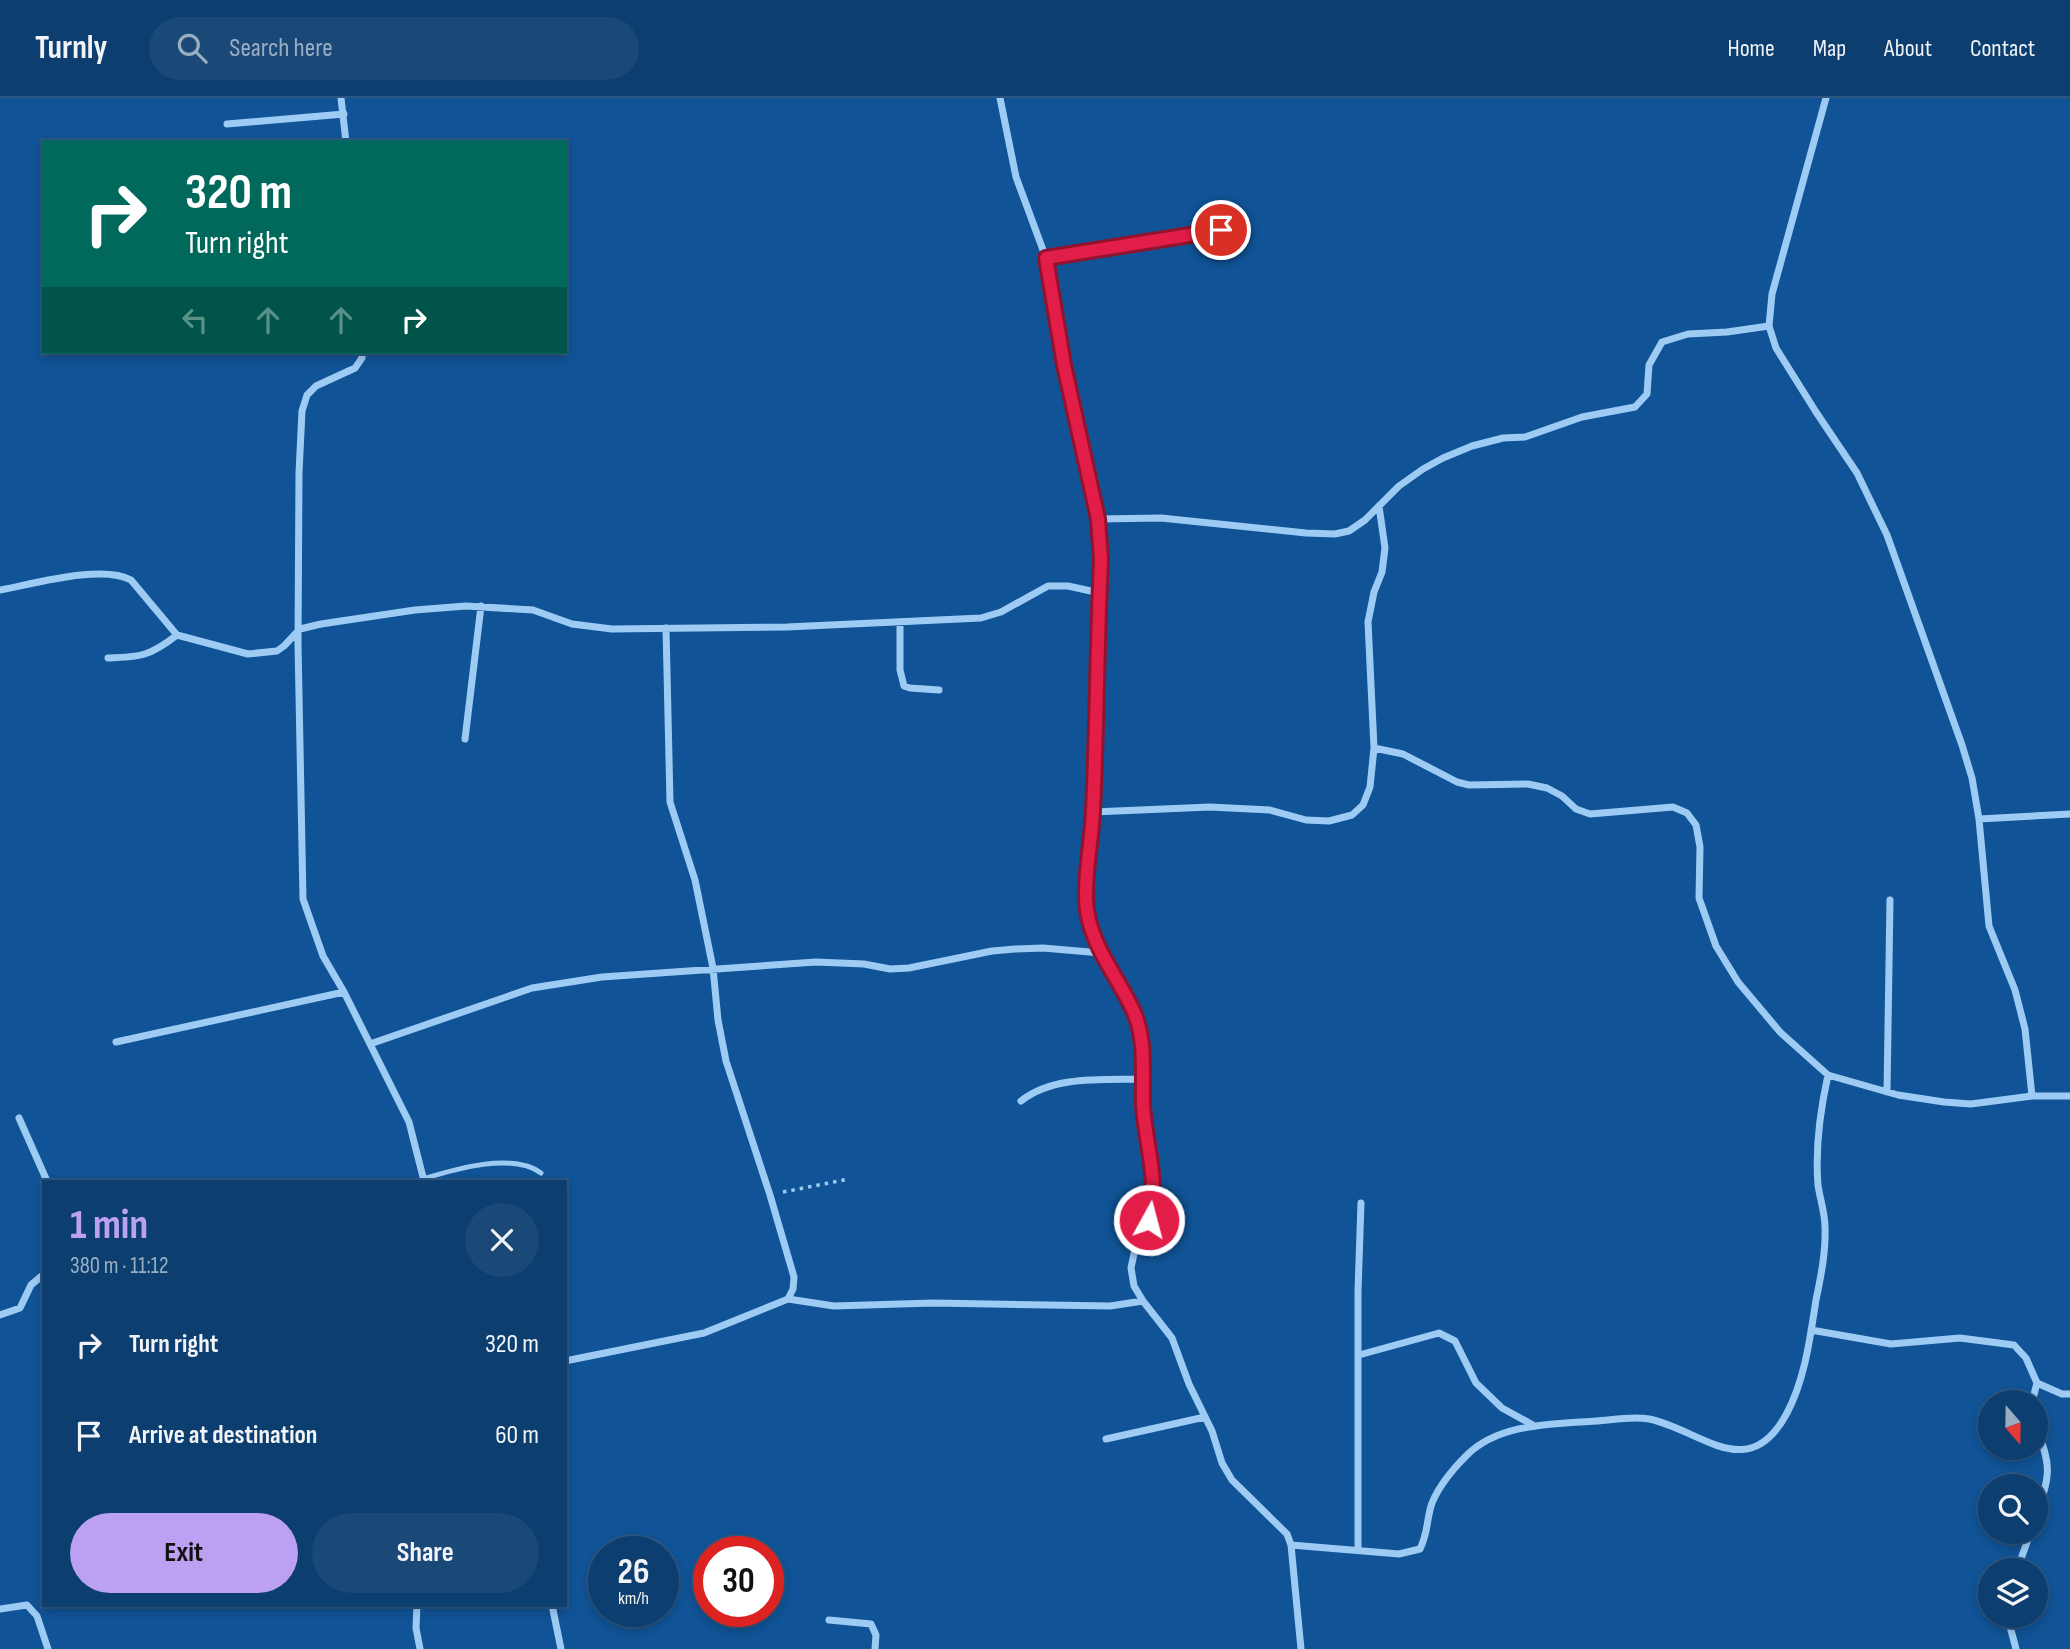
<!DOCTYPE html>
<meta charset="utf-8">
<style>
:root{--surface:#0c3e70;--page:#1a4978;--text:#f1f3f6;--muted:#9aaec3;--line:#2c5783;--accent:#bca0f2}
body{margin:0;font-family:"Sofia Sans Condensed",sans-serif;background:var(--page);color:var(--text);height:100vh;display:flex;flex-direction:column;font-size:26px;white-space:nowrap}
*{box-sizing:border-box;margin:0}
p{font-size:23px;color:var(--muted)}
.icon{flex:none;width:38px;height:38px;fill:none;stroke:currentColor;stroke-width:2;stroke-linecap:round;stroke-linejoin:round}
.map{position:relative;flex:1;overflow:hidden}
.sheet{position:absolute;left:42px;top:1082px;width:525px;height:427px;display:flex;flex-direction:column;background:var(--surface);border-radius:0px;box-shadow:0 4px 10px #0003,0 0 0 2px var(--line)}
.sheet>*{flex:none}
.hud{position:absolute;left:42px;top:42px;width:525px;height:214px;border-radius:0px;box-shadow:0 4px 10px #0003,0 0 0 2px var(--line);background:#00695c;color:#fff;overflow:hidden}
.needle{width:46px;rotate:160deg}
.fabs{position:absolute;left:1978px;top:1292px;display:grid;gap:14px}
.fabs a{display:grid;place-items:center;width:70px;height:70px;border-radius:50%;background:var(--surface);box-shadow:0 4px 10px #0003,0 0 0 2px var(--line);font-size:35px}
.speed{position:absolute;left:588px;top:1438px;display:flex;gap:14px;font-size:35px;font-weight:700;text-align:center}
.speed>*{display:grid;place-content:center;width:91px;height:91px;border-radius:50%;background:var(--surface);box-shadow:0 4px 10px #0003,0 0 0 2px var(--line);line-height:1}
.speed small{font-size:18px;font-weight:400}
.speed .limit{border:10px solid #d22;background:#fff;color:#111}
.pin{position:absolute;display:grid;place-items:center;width:60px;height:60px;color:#fff;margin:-30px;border:4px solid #fff;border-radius:50%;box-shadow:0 2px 7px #0007}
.me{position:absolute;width:77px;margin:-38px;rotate:7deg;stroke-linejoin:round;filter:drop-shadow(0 0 5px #0008)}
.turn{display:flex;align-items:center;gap:24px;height:147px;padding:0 28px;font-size:32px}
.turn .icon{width:91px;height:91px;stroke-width:2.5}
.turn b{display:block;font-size:49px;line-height:60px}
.lanes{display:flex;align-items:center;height:66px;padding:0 28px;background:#0003;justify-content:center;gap:35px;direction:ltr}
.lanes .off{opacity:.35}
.round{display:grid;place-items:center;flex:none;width:74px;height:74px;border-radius:37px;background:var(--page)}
.overview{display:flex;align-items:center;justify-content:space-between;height:119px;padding:0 28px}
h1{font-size:42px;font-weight:700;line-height:52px;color:var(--accent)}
.button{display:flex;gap:14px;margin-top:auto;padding:14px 28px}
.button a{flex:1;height:80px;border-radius:42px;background:var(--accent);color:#111;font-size:28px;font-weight:700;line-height:80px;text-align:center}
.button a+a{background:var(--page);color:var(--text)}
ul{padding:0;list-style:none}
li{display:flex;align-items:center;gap:21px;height:91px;padding:0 28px}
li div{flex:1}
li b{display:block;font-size:26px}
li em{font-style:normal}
header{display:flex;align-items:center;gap:42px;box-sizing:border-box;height:98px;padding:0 35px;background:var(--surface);border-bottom:2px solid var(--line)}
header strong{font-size:33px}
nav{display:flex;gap:38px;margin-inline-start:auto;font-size:24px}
.search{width:490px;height:63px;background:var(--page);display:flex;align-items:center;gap:18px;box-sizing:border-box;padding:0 24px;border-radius:38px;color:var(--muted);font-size:26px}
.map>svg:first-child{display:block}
</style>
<header>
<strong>Turnly</strong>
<div class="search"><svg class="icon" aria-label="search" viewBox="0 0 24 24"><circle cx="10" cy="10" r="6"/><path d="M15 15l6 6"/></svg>Search here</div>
<nav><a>Home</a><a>Map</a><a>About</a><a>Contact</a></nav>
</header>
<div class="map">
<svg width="2070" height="1551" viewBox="0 0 2070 1551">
<rect width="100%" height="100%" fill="#105396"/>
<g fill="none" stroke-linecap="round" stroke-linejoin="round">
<path stroke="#9ecbf4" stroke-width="3.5" stroke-dasharray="3.5 5" stroke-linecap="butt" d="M783,1094L849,1081"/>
<path stroke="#9ecbf4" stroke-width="5" d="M423,1081C455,1071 512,1054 541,1075"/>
<path stroke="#9ecbf4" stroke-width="7" d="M341,0L346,44
M1000,0L1016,79L1046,160L1064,267L1098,421L1102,462L1093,714L1086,801L1089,823L1101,855L1132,909L1142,950L1143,1009L1154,1105L1149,1122L1136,1146L1131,1170L1134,1188L1143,1203L1172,1240L1189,1286L1212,1333L1222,1365L1232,1382L1287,1436L1291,1447L1301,1551
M227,26L344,16
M1046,160L1221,132
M362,254V260L355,270L316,288L307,297L302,313L299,375L298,546L303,801L323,858L344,894L409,1024L424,1083
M1098,421L1161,420L1306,435L1335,436L1349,433L1365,422L1399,388L1423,371L1443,360L1472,348L1503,340L1525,339L1582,319L1635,309L1647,296L1649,267L1662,244L1688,236L1727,234L1769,228
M0,492C33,486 102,466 131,482L177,537L248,556L277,553L284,548L300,531L321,526L415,512L466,508L533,512L572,526L612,531L787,529L981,520L1001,514L1048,488H1068L1100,495
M900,525V572L904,588L910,590L939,592
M108,560C141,559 150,558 177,537
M465,641L481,508
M1374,650L1403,656L1457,684L1469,687L1528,686L1547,690L1562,698L1576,711L1590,716L1673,709L1687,715L1696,727L1700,749L1699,800L1716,848L1738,884L1780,934L1828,977L1898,997L1944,1004L1971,1006L2032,998L2025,931L2015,892L1989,828L1979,721L1972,680L1962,647L1887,437L1857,375L1816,314L1776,250L1769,228L1772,196L1826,0
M1093,714L1210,709L1270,712L1306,722L1329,723L1352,717L1363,707L1370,689L1374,650L1368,524L1374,494L1382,474L1385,450L1379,408
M1979,721L2070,716
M116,944L344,894
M370,946L532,890L602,879L816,864L864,866L890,871L909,870L992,853L1015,851L1043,850L1101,855
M1887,994L1890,802
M2032,998H2070
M1021,1003C1053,977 1104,982 1143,981
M19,1020L47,1083
M788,1201L834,1208L933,1205L1110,1208L1143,1203
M0,1217L20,1210L31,1187L44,1176
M1811,1232L1891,1246L1960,1240L2014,1247L2026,1260L2037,1285L2062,1296H2070
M1359,1257L1439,1235L1455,1243L1476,1285L1502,1310L1533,1327
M565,1263L704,1235L788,1201L793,1191L794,1179L770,1097L726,963L718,922L713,870L695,782L670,704L666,530
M2032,1304L2037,1285
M2035,1328C2053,1369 2050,1378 2035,1420
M1106,1341L1205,1319
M1291,1447L1399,1456L1420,1451C1429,1432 1426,1422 1432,1405C1439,1388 1453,1371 1466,1358C1498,1325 1553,1326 1596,1323C1612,1322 1632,1318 1649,1321C1700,1331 1748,1388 1787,1315C1805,1281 1810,1240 1816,1202C1821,1178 1826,1153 1825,1129C1825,1115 1820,1101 1818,1087C1815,1050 1820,1013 1828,977
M1358,1452V1193L1361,1105
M2017,1472L2031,1433
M417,1507L416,1530L420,1551
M552,1507L561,1551
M0,1511L27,1507L37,1518L48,1551
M2007,1517L2016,1551
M829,1522L871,1526L876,1537L875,1551"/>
</g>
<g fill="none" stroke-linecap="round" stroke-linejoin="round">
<defs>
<path id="route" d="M1149,1122C1160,1085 1145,1045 1143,1007C1142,974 1147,938 1131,908C1114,873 1087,842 1086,801C1085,772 1092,741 1093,712C1097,629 1097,545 1101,462L1098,421L1064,267L1046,160L1221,132"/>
</defs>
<use href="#route" stroke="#92132f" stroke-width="18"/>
<use href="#route" stroke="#e11d48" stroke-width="12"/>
</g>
</svg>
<div class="fabs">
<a><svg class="needle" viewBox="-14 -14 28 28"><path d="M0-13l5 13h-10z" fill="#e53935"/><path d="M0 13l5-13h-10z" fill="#9aaec3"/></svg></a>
<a><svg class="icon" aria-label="search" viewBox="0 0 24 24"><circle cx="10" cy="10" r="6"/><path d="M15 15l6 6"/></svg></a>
<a><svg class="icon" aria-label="layers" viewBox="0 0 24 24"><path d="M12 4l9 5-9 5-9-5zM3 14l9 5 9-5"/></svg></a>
</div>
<div class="speed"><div>26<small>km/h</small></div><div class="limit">30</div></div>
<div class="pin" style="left:1221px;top:132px;background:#d93025"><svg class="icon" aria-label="arrive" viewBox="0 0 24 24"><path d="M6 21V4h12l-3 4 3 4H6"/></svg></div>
<svg class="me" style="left:1149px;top:1122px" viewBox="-20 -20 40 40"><circle r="17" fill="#e11d48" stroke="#fff" stroke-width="3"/><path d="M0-11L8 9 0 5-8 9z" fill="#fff"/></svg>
<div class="hud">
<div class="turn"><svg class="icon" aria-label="right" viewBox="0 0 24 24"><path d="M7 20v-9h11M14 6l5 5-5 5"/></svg><div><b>320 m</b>Turn right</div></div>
<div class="lanes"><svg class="icon off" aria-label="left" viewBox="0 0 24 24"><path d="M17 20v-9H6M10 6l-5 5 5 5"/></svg><svg class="icon off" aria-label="ahead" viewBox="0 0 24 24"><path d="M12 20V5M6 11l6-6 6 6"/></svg><svg class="icon off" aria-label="ahead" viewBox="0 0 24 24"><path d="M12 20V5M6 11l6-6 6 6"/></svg><svg class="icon" aria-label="right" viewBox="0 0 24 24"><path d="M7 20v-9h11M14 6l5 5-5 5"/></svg></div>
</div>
<section class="sheet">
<div class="overview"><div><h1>1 min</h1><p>380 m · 11:12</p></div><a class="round"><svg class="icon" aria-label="close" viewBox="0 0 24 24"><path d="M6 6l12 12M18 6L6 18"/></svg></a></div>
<ul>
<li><svg class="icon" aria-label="right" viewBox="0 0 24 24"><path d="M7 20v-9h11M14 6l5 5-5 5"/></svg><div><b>Turn right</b></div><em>320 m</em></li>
<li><svg class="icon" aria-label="arrive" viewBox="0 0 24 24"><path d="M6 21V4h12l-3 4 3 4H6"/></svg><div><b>Arrive at destination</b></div><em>60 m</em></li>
</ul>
<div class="button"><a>Exit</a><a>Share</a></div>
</section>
</div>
